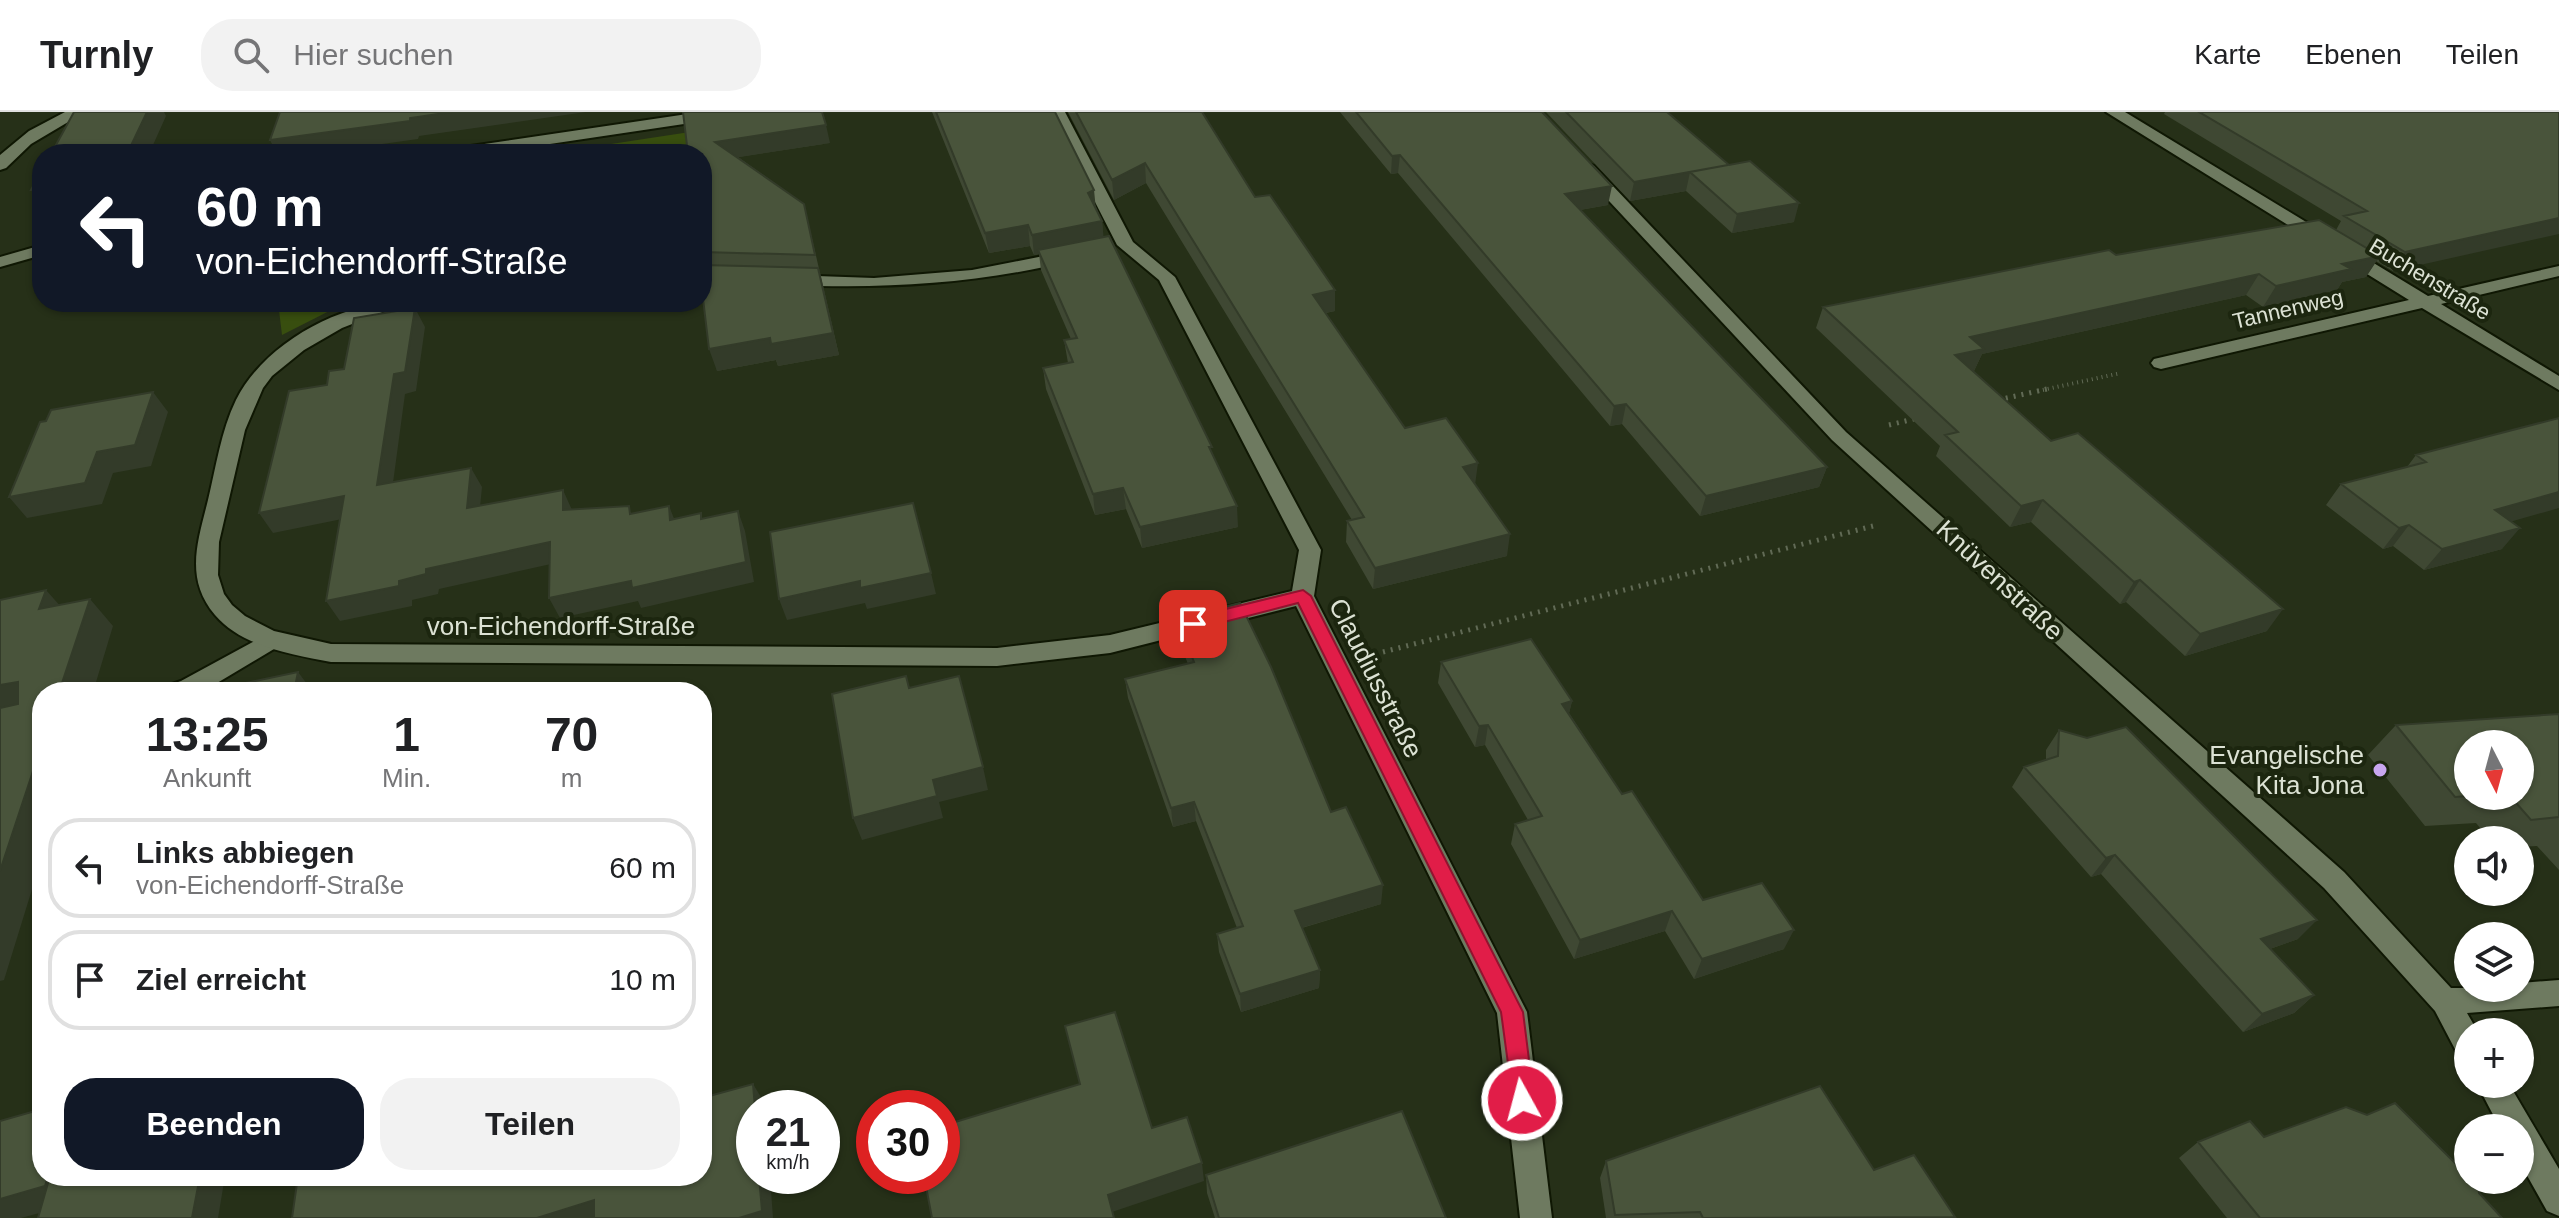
<!DOCTYPE html>
<html lang="de">
<meta charset="utf-8">
<style>
:root{--surface:#fff;--page:#f2f2f2;--text:#202124;--muted:#757577;--line:#e0e0e0;--accent:#111827}
body{margin:0;font-family:Arial,sans-serif;background:var(--page);color:var(--text);height:100vh;display:flex;flex-direction:column;font-size:30px;white-space:nowrap}
*{box-sizing:border-box;margin:0}
p{font-size:26px;color:var(--muted)}
.icon{flex:none;width:44px;height:44px;fill:none;stroke:currentColor;stroke-width:2;stroke-linecap:round;stroke-linejoin:round}
.map{position:relative;flex:1;overflow:hidden}
.details{position:absolute;left:32px;top:570px;width:680px;height:504px;display:flex;flex-direction:column;background:var(--surface);border-radius:32px;box-shadow:0 2px 6px #0004}
.details>*{flex:none}
.guide{position:absolute;left:32px;top:32px;width:680px;height:168px;border-radius:32px;box-shadow:0 2px 6px #0004;background:#111827;color:#fff;overflow:hidden}
.needle{width:52px;rotate:174deg}
.tools{position:absolute;left:2454px;top:618px;display:grid;gap:16px}
.tools a{display:grid;place-items:center;width:80px;height:80px;border-radius:50%;background:var(--surface);box-shadow:0 2px 6px #0004;font-size:40px}
.speed{position:absolute;left:736px;top:978px;display:flex;gap:16px;font-size:40px;font-weight:700;text-align:center}
.speed>*{display:grid;place-content:center;width:104px;height:104px;border-radius:50%;background:var(--surface);box-shadow:0 2px 6px #0004;line-height:1}
.speed small{font-size:20px;font-weight:400}
.speed .limit{border:12px solid #d22;background:#fff;color:#111}
.pin{position:absolute;display:grid;place-items:center;width:68px;height:68px;color:#fff;margin:-34px;border-radius:16px;box-shadow:0 4px 12px #0006}
.me{position:absolute;width:88px;margin:-44px;rotate:353deg;stroke-linejoin:round;filter:drop-shadow(0 0 6px #0008)}
.turn{display:flex;align-items:center;gap:28px;height:168px;padding:0 32px;font-size:36px}
.turn .icon{width:104px;height:104px;stroke-width:2.5}
.turn b{display:block;font-size:56px;line-height:68px}
.eta{display:flex;justify-content:space-evenly;align-items:center;height:136px;text-align:center}
.eta b{font-size:48px;font-weight:700;line-height:56px}
.action{display:flex;gap:16px;margin-top:auto;padding:16px 32px}
.action a{flex:1;height:92px;border-radius:32px;background:var(--accent);color:#fff;font-size:32px;font-weight:700;line-height:92px;text-align:center}
.action a+a{background:var(--page);color:var(--text)}
ul{padding:0;list-style:none}
li{display:flex;align-items:center;gap:24px;height:100px;margin:0 16px 12px;padding:0 16px;border:4px solid var(--line);border-radius:32px}
li div{flex:1}
li b{display:block;font-size:30px}
li em{font-style:normal}
header{display:flex;align-items:center;gap:48px;box-sizing:border-box;height:112px;padding:0 40px;background:var(--surface);border-bottom:2px solid var(--line)}
header strong{font-size:38px}
nav{display:flex;gap:44px;margin-inline-start:auto;font-size:28px}
.search{width:560px;height:72px;background:var(--page);display:flex;align-items:center;gap:20px;box-sizing:border-box;padding:0 28px;border-radius:32px;color:var(--muted);font-size:30px}
.map>svg:first-child{display:block}
</style>
<header>
<strong>Turnly</strong>
<div class="search"><svg class="icon" aria-label="search" viewBox="0 0 24 24"><circle cx="10" cy="10" r="6"/><path d="M15 15l6 6"/></svg>Hier suchen</div>
<nav><a>Karte</a><a>Ebenen</a><a>Teilen</a></nav>
</header>
<div class="map">
<svg width="2559" height="1106" viewBox="0 0 2559 1106">
<rect width="100%" height="100%" fill="#263018"/>
<path fill="#384e0f" d="M690,20L691,42H545Z
M278,190H347L282,223Z"/>
<g fill="none" stroke-linecap="round" stroke-linejoin="round">
<defs>
<path id="service" d="M271,520L279,522L283,528L279,534L202,580H163L166,574L181,569Z"/>
<path id="minor" d="M65,0H85L31,32L6,56L0,58V43L29,19Z
M701,0H739L731,5L482,42H442L450,37Z
M1049,0H1065L1133,130L1175,165L1321,438L1314,484L1527,900L1552,1106H1520L1497,901L1296,494L1110,541L997,554L331,550C292,542 242,535 215,503C184,466 198,429 208,388C216,355 221,319 236,288C264,232 340,190 401,190L398,194L342,216L304,238L272,264L263,276L245,318L219,430L218,463L224,482L232,493L245,504L274,519L331,532L997,536L1110,523L1292,479L1299,438L1159,168L1117,133Z
M2106,0H2125L2428,184L2559,154V164L2441,192L2559,264V278L2422,196L2161,257L2154,255L2151,251L2154,247L2409,188Z
M1588,52L1594,54L1846,320L2344,760L2451,876H2520V871L2559,868V894L2467,901L2478,920H2468V945L2457,941L2435,899L2324,776L1832,328L1582,60L1580,57Z
M42,133V143L0,155V145Z
M1069,139L1078,144L1075,148C978,172 888,177 788,173L779,168L788,163L874,166L972,158Z
M2477,972H2509L2559,1057V1104L2547,1099L2520,1051V1016H2500Z"/>
</defs>
<use href="#service" stroke="#0f1703" stroke-width="4"/>
<use href="#minor" stroke="#0f1703" stroke-width="4"/>
<path stroke="#616a55" stroke-width="4" stroke-dasharray="1 4" stroke-linecap="butt" d="M2038,279L2121,261"/>
<path stroke="#616a55" stroke-width="5" stroke-dasharray="2 6" stroke-linecap="butt" d="M1998,288L2047,277
M1889,313L1918,306
M1383,540L1873,414"/>
<use href="#service" fill="#6e7a60" fill-rule="evenodd"/>
<use href="#minor" fill="#6e7a60" fill-rule="evenodd"/>
</g>
<path fill="#3f4833" fill-rule="evenodd" d="M932,0H1055L1102,109L1103,125L1212,343L1238,415L1142,436L1126,397L1095,403L1046,277L1043,256L1068,251L1064,228L1071,227L1041,158L1039,142L1034,143L1030,134L989,141Z
M1068,0H1202L1255,85L1335,178V199L1326,201L1405,316L1475,372L1507,444L1373,477L1346,430L1347,409L1352,408L1146,71L1114,88Z
M1340,0H1542L1608,93L1580,98L1827,355L1819,375L1700,404L1622,312L1610,314L1398,61L1391,62Z
M1546,0H1667L1794,110L1732,121L1686,79L1630,89Z
M2165,0H2559L2393,159L2376,149L2366,165L2342,170L2337,178L2263,195L2246,183L1982,242L1974,259H1973L2267,519L2185,544L2126,490L2120,492L2031,410L2010,415L1936,344L1940,334L1816,216L1823,195L2116,143L2336,118L2341,109L2164,2Z
M830,31L738,45L804,92L839,243L778,254L776,248L717,259L702,151V42Z
M2416,343L2511,410L2502,437L2424,458L2393,434L2383,437L2326,393L2341,372L2407,355Z
M1177,507L1331,700L1381,792L1302,816L1320,858L1319,876L1241,900L1219,840L1217,822L1237,816L1196,709L1173,715L1128,586L1125,567L1188,552L1178,527Z
M1441,550L1572,589L1569,601L1622,682L1703,788L1784,837L1694,867L1665,819L1574,847L1511,732L1515,712L1528,708L1485,633L1475,635L1438,571Z
M2559,602V758L2537,734L2520,735V728H2490L2476,711L2425,714L2368,643L2396,613ZM2520,632V684H2468Z
M2059,618L2298,827L2270,837L2314,883L2294,901L2243,920L2101,762L2091,765L2012,675L2024,655L2046,648V638Z
M2264,1025L2479,1081L2502,1106H2227L2179,1046L2198,1030Z
M1606,1049L1874,1058L1955,1106H1606L1600,1066Z
M1206,1063L1446,1106H1215L1207,1081Z"/>
<path fill="#333b29" d="M147,0H164L166,4L149,42H127Z
M452,0H586L419,24L418,27L311,42H277L270,28Z
M826,13L830,31L721,48L715,30Z
M1400,43L1398,61L1391,62L1392,44Z
M1145,51L1146,71L1114,88L1112,68Z
M1728,53L1690,60L1686,79L1630,89L1634,70Z
M1612,74L1608,93L1562,101L1565,82Z
M42,76V94L31,78Z
M1094,78L1096,98L1088,81Z
M1799,91L1794,110L1732,121L1737,102Z
M2559,106V122L2393,159L2405,140Z
M1102,109L1104,129L1038,138L1039,142L1034,143L1032,123Z
M1028,113L1030,134L989,141L985,121Z
M2380,144L2366,165L2342,170L2337,178L2263,195L2276,174L2342,152Z
M818,156L839,243L778,254L776,248L717,259L709,237Z
M2259,162L2246,183L1982,242L1974,259L1946,265L1955,243L1970,225Z
M1335,178V199L1313,203V183Z
M415,196L425,215L416,279L405,282L390,393L377,373L394,262Z
M153,280L168,300L151,354L113,361L102,392L27,406L9,385L97,340Z
M1626,292L1622,312L1610,314L1614,294Z
M1478,351L1475,373L1463,355Z
M1827,355L1819,375L1700,404L1706,384Z
M471,356L482,375L478,416L467,396Z
M1123,376L1126,397L1095,403L1093,382Z
M563,378L572,398H563Z
M2559,380V396L2478,419L2495,398Z
M344,384L357,404L273,421L259,401Z
M2043,388L2031,410L2010,415L2021,394Z
M669,394L677,414L670,408Z
M1237,394L1238,415L1142,436L1140,415Z
M738,399L745,419L754,470L641,496L638,489L560,506L549,486Z
M2409,413L2393,434L2383,437L2399,416Z
M2520,416L2502,437L2424,458L2442,437Z
M1510,422L1507,444L1373,477L1375,456Z
M550,430L560,450L439,477L438,482L412,488V494L340,509L326,489L399,469L426,457Z
M931,461L936,482L867,497L865,491L787,508L779,487L860,469Z
M2140,468L2126,490L2120,492L2134,470Z
M46,478L70,505L39,497Z
M90,487L113,514L93,580H59Z
M2283,497L2267,519L2185,544L2200,522Z
M298,560L313,580H294Z
M18,570L42,595L0,605V573Z
M1572,589L1567,610L1562,592Z
M1488,613L1485,633L1475,635L1479,614Z
M42,632V745L4,868L0,869V759Z
M983,655L988,678L939,690L943,706L862,728L853,706L933,668Z
M1194,690L1196,709L1173,715L1171,696Z
M2115,743L2101,762L2091,765L2106,746Z
M1383,773L1381,792L1294,818L1295,799Z
M1672,799L1665,819L1574,847L1580,828Z
M2317,808L2298,827L2244,846L2261,827Z
M1794,818L1784,837L1694,867L1702,847Z
M1320,858L1319,876L1241,900L1240,882Z
M2314,883L2294,901L2243,920L2262,902Z
M753,972L764,990L765,996H755Z
M1202,1051L1204,1069L1112,1100L1108,1083Z
M48,1064H79L72,1092L21,1106H0V1087Z
M200,1064H225L218,1106H192Z
M759,1064H770L773,1106H739Z
M594,1088L607,1106H537Z"/>
<path fill="#49543b" stroke="#333b29" stroke-width="2" d="M74,0H147L127,42H51Z
M280,0H452L410,6V9L270,28Z
M683,0H822L826,13L715,30L804,92L815,143L702,140V42H688Z
M936,0H1055L1094,78L1088,81L1102,109L1032,123L1028,113L985,121Z
M1076,0H1202L1255,85L1270,83L1335,178L1313,183L1405,316L1446,306L1478,351L1463,355L1510,422L1375,456L1347,409L1364,405L1145,51L1112,68Z
M1356,0H1542L1612,74L1565,82L1827,355L1706,384L1626,292L1614,294L1400,43L1392,44Z
M1566,0H1667L1729,53L1750,49L1799,91L1737,102L1690,60L1728,53L1634,70Z
M2199,0H2559V106L2405,140L2344,104L2367,99Z
M42,58V76L31,78Z
M2319,108L2380,144L2342,152L2351,157L2276,174L2259,162L1970,225L1984,237L1955,243L2051,329L2078,321L2283,497L2200,522L2140,468L2134,470L2043,388L2021,394L1945,323L1958,320L1823,195L2109,138L2116,143Z
M1109,124L1212,335H1209L1237,394L1140,415L1123,376L1093,382L1043,256L1073,250L1064,228L1077,226L1038,138Z
M702,153L818,156L833,221L771,232L770,226L709,237L702,178Z
M415,196L405,260L394,262L377,373L471,356L467,396L563,378V398L629,394L630,402L669,394L670,408L701,401V407L738,399L746,450L632,476L631,469L549,486L550,430L426,457V462L399,469V474L326,489L344,384L259,401L289,279L327,273L329,259L344,257L354,206Z
M153,280L135,333L97,340L85,371L9,385L40,310L46,309L51,298Z
M2559,306V380L2495,398L2520,416L2442,437L2409,413L2399,416L2341,372L2426,350L2416,343Z
M913,391L931,461L860,476V469L779,487L770,420Z
M46,478L39,497L90,487L59,580H42V632L0,759V596L18,592V570L0,573V488Z
M1240,491L1271,555L1331,700L1346,695L1383,773L1295,799L1320,858L1240,882L1217,822L1243,814L1194,690L1171,696L1125,567L1194,550L1177,507Z
M1531,527L1572,589L1562,592L1622,682L1632,679L1703,788L1762,771L1794,818L1702,847L1672,799L1580,828L1515,712L1542,704L1488,613L1479,614L1441,550Z
M298,560L294,580H203Z
M906,564L909,576L959,564L983,655L933,668L937,684L853,706L832,582Z
M2559,602V705L2531,708L2510,684H2520V632H2468V684L2455,685L2396,613Z
M2126,615L2317,808L2261,827L2314,883L2262,902L2115,743L2106,746L2024,655L2058,644L2059,618L2087,626Z
M1115,900L1152,1016L1187,1005L1202,1051L1108,1083L1114,1106H932L924,1064H942V1014L1080,972L1065,914Z
M753,972L755,996L754,1064H759L762,1099L739,1106H594V1088L537,1106H292L298,1064H702V986Z
M1820,974L1874,1058L1914,1043L1955,1105L1703,1106L1700,1100L1615,1103L1606,1049Z
M2395,991L2468,1064V1068H2472L2478,1074L2479,1081L2502,1106H2260L2198,1030L2250,1009L2264,1025L2346,995L2367,1003Z
M42,997V1064H48L45,1074L0,1087V1009Z
M1402,999L1446,1106H1219L1206,1063Z
M50,1064H200L192,1106H38Z"/>
<path fill="#e11d48" stroke="#92132f" stroke-width="2" d="M1303,478L1311,484L1523,900L1534,988L1531,996L1522,999L1514,996L1501,900L1298,491L1193,518L1184,512L1193,505Z"/>
<circle fill="#c8a6ef" stroke="#1c260f" stroke-width="3" cx="2380" cy="658" r="8"/>
<g text-anchor="middle" dominant-baseline="central" stroke-width="8" stroke-linejoin="round" paint-order="stroke">
<g font-size="22" fill="#dce2d4" stroke="#1c260f">
<text transform="translate(2430 167) rotate(31)">Buchenstraße</text>
<text transform="translate(2288 197) rotate(-13)">Tannenweg</text>
</g>
<g font-size="26" fill="#dce2d4" stroke="#1c260f">
<text transform="translate(2000 468) rotate(43)">Knüvenstraße</text>
<text x="561" y="514">von-Eichendorff-Straße</text>
<text transform="translate(1376 566) rotate(63)">Claudiusstraße</text>
</g>
<g font-size="26" fill="#dce2d4" stroke="#1c260f" text-anchor="end">
<text x="2364" y="643">Evangelische<tspan x="2364" dy="30">Kita Jona</tspan></text>
</g>
</g>
</svg>
<div class="tools">
<a><svg class="needle" viewBox="-14 -14 28 28"><path d="M0-13l5 13h-10z" fill="#e53935"/><path d="M0 13l5-13h-10z" fill="#757577"/></svg></a>
<a><svg class="icon" aria-label="sound" viewBox="0 0 24 24"><path d="M4 9h4l5-4v14l-5-4H4zM17 9q2 3 0 6"/></svg></a>
<a><svg class="icon" aria-label="layers" viewBox="0 0 24 24"><path d="M12 4l9 5-9 5-9-5zM3 14l9 5 9-5"/></svg></a>
<a>+</a>
<a>−</a>
</div>
<div class="speed"><div>21<small>km/h</small></div><div class="limit">30</div></div>
<div class="pin" style="left:1193px;top:512px;background:#d93025"><svg class="icon" aria-label="arrive" viewBox="0 0 24 24"><path d="M6 21V4h12l-3 4 3 4H6"/></svg></div>
<svg class="me" style="left:1522px;top:988px" viewBox="-20 -20 40 40"><circle r="17" fill="#e11d48" stroke="#fff" stroke-width="3"/><path d="M0-11L8 9 0 5-8 9z" fill="#fff"/></svg>
<div class="guide">
<div class="turn"><svg class="icon" aria-label="left" viewBox="0 0 24 24"><path d="M17 20v-9H6M10 6l-5 5 5 5"/></svg><div><b>60 m</b>von-Eichendorff-Straße</div></div>
</div>
<section class="details">
<div class="eta">
<div><b>13:25</b><p>Ankunft</p></div>
<div><b>1</b><p>Min.</p></div>
<div><b>70</b><p>m</p></div>
</div>
<ul>
<li><svg class="icon" aria-label="left" viewBox="0 0 24 24"><path d="M17 20v-9H6M10 6l-5 5 5 5"/></svg><div><b>Links abbiegen</b><p>von-Eichendorff-Straße</p></div><em>60 m</em></li>
<li><svg class="icon" aria-label="arrive" viewBox="0 0 24 24"><path d="M6 21V4h12l-3 4 3 4H6"/></svg><div><b>Ziel erreicht</b></div><em>10 m</em></li>
</ul>
<div class="action"><a>Beenden</a><a>Teilen</a></div>
</section>
</div>
